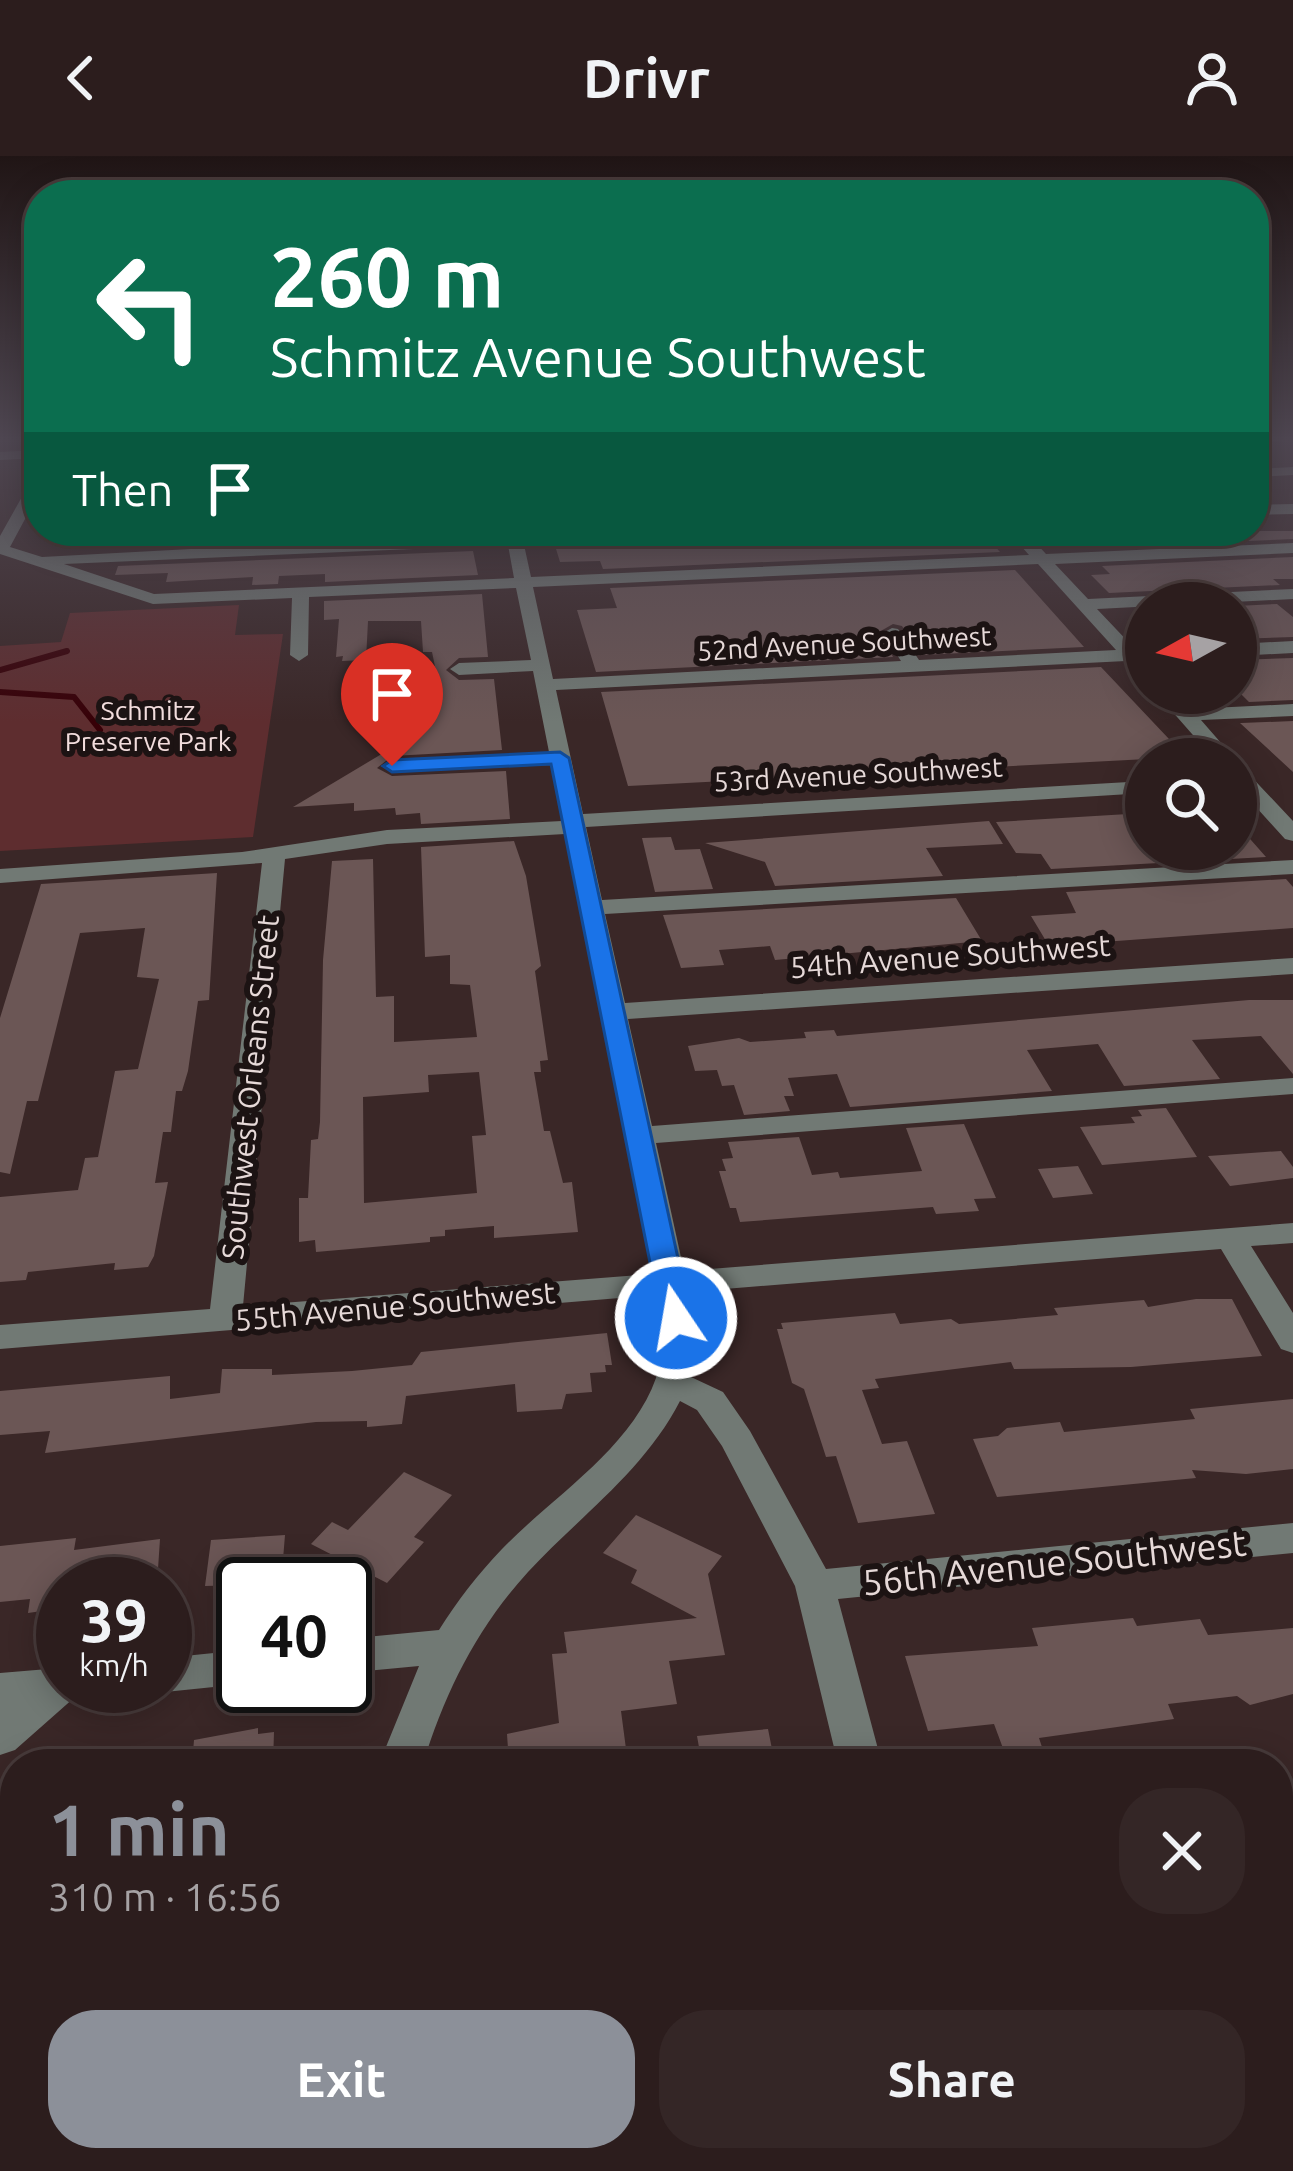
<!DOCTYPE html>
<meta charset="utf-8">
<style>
:root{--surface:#2c1d1d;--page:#342626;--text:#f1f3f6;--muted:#a6a2a4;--line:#483b3b;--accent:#8c9099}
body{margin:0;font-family:Ubuntu,sans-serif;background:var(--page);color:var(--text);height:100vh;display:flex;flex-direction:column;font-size:45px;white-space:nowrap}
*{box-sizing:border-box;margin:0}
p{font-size:39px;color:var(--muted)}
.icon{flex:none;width:66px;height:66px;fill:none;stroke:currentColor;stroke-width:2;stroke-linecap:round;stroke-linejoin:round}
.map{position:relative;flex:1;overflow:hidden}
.sheet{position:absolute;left:0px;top:1593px;width:1293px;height:423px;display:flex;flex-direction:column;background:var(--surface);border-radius:48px 48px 0 0;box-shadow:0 6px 30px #0003,0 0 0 3px var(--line)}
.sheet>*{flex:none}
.banner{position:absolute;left:24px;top:24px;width:1245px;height:366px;border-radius:48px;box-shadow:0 6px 30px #0003,0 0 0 3px var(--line);background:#0b6e4f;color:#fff;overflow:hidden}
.needle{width:78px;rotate:262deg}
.fabs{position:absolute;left:1125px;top:426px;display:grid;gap:24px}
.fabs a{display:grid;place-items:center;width:132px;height:132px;border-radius:50%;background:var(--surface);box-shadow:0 6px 30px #0003,0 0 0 3px var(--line);font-size:60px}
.speed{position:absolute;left:36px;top:1401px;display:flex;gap:24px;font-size:60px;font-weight:700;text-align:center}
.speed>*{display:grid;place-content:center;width:156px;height:156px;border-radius:50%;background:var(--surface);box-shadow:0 6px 30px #0003,0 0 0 3px var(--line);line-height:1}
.speed small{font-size:30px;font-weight:400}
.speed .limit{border:6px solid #111;border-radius:18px;background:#fff;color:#111}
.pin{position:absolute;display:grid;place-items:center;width:102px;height:102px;color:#fff;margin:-123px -51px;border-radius:50% 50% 50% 0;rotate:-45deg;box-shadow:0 0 12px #0007}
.pin .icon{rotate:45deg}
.me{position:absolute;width:132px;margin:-66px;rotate:348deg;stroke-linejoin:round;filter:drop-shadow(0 0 9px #0008)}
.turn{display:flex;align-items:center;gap:42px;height:252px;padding:0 48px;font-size:54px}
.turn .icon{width:156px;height:156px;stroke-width:2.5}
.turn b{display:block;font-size:84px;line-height:102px}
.then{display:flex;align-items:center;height:114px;padding:0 48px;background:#0003;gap:24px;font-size:45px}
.round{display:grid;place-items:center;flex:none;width:126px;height:126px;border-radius:48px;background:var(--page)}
.head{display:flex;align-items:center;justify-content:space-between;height:204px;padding:0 48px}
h1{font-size:72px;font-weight:600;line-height:90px;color:var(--accent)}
.primary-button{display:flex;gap:24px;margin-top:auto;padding:24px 48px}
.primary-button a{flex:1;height:138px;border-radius:48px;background:var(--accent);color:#fff;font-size:48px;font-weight:600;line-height:138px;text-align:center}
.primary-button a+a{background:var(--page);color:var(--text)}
header{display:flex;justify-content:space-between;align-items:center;height:156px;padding:0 48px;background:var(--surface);font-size:54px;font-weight:600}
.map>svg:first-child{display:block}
</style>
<header><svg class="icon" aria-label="back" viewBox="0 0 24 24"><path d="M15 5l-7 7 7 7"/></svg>Drivr<svg class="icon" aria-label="person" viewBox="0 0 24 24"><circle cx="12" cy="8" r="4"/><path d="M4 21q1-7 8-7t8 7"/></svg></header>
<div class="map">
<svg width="1293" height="2015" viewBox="0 0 1293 2015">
<rect width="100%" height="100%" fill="#3a2727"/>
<path fill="#5e2d2f" d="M239,449L235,479L283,478L253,681L0,695V490L61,486L70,457Z"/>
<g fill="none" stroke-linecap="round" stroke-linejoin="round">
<path stroke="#370007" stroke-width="6" d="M0,514L67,495
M0,536L74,541L100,574"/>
</g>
<path fill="#6b5655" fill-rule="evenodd" d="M130,375H422V376L124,392Z
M612,375H726L727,390L797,387L822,393L824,386L986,380L1000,396L603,413L600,405L560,406L553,383L614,379Z
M1104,375H1293V383L1082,392L1065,377Z
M473,395L478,419L325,426V418L279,420L278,428L252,429L253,421L166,426L168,417L115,419L118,410Z
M1293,401V423H1273L1280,429L1109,437L1091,419L1110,418L1102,410Z
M1015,414L1084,491L921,499L902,470L893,468L879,476L893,501L596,516L577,454L617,452L610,432Z
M482,438L488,501L459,502L446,514L459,524L494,523L502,594L392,600L377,612L392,620L506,615L510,663L421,668L420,657L396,659L395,652L354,655V647L293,651L395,590L377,591L375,547L442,544L432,496H423L421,465H368L366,504L342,505L343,500L336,501L339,463L324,464V445Z
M1277,448L1293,461V481L1236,483V450Z
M1293,502V544L1249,546L1236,533V504Z
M1101,511L1186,601L628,630L601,536Z
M1293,565V616L1240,567H1241Z
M1128,658L1133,665L1146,664V693H1236V667L1266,701L1051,713L1041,698L1016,697L996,666Z
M989,665L1003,688L926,692L943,720L775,730L765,706L705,687Z
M671,681L675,694L700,693L713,733L655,736L642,682Z
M514,685L526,720L541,810L535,815L548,904L540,905L541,916H534L544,975H550L563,1027L572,1026L578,1076L494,1082V1070L445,1074V1080L430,1081V1086L316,1096L315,1084L299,1086V1042H308L311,984L318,983L320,966L323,804L332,705L373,703L376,841L394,840V886L477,881L470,829L450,828V799L425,801L421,691ZM479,916L486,979L472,980L477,1037L364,1047L363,941L429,936L428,919Z
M217,717L209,844L198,845L188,915L182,935H176L171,976H163L155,1027L168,1026L154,1100L148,1111L114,1114L115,1107L28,1116L26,1124L0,1126V1041L78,1034L85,1002L98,1001L115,915L138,913L159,823L137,821L145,772L80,777L38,945H27L10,1018L0,1016V862L41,728Z
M1286,723L1293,731V772L1049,790L1031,760L1076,757L1066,736Z
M956,742L982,785L775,804L770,790L719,794L724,809L681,812L663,759Z
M1249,844H1293V918L1261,880L1192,884L1220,923L1124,930L1098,888L1027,894L1052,935L850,951L837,918L788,922L794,940H784L790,955L744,959L734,929L722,930L717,914L695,915L688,890L739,882L750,886L806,882L804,876L834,874L837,880Z
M1166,952L1197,1001L1102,1009L1080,971L1135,967L1131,961L1142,960L1138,954Z
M964,968L996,1042L974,1043L979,1055L936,1058L933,1051L740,1066L736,1052H730L719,1015H726L722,1003L733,1002L728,986L799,981L812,1019L838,1016L840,1022L922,1015L906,972Z
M1281,995L1293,1011V1022L1230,1030L1208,1000Z
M1078,1010L1093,1038L1053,1042L1038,1013Z
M1196,1143H1232L1262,1200L1131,1211L1014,1213L1011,1206L875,1223L879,1232L862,1234L882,1288L907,1285L935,1358L858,1367L836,1300L826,1301L804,1233L792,1227L777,1173H783L781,1167L895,1157L900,1168L951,1163L959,1168L1058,1159L1054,1152L1144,1144L1148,1151Z
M607,1177L612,1209H605L606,1216L590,1217L592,1236L566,1238L562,1253L517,1256L515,1228L406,1240L402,1268L367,1271V1265L316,1266L45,1297L50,1275L0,1279V1235L170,1220V1243L220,1237L222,1213H272V1219L352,1215L412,1209L421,1196Z
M1293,1243V1313L1246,1318L1192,1314L1196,1322L997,1341L973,1283L998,1280L1007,1272L1060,1266L1064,1276L1195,1263L1190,1253Z
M404,1316L452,1339L414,1381L424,1386L387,1427L311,1388L332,1366L348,1374Z
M636,1359L722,1400L708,1418L725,1499L669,1505L677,1548L621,1555L628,1608H509L507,1578L559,1567L552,1498L567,1497L564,1476L697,1462L631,1427L637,1414L603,1397Z
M285,1379L281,1428L205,1430L211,1384Z
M76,1382L74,1394L160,1383L157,1428H63V1452L28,1457L30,1443L0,1446V1390Z
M1133,1462L1137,1470L1200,1463L1208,1479L1293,1472V1538L1250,1549L1237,1540L1168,1548L1174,1563L1039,1582L1042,1591L1004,1595L994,1568L928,1575L905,1500L1038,1490L1032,1472Z
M258,1572V1578L274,1576L273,1608H192L194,1584Z
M768,1573L775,1608H702L697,1580Z"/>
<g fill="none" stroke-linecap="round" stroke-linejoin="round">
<path fill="#717974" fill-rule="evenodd" d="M1254,284H1284L1254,289Z
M39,294V302L0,304V296Z
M1293,311V319L1254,321V313Z
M39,319V337L10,391L42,401L521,375L531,421L1029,399L1008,375H1025L1046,398L1293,387V397L1055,408L1088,443L1293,433V443L1097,453L1135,493L1146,492V509L1138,513L1126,505L556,534L583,658L1146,625V637L586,671L602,744L1293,704V718L605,758L625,847L1293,802V818L628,863L652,970L1293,922V938L656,987L684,1115L1293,1067V1087L1251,1090L1293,1157V1197L1281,1193L1221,1093L688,1136L695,1191L691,1221L723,1236L750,1275L826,1413L1293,1367V1397L838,1443L882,1608H838L795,1430L722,1290L697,1254L680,1245C644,1315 580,1360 528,1416C477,1472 445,1536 423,1608H379L419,1510L345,1517V1483L439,1474C457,1445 478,1418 502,1393C552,1341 631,1293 656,1222C665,1195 660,1166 656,1139L0,1193V1169L210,1153L262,707L0,727V713L242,696L387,674L562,665L551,609L392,616L381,610L392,604L549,596L533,515L459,519L450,513L459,507L531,504L516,432L309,441L308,499L299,505L290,499L292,442L153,448L0,398V380L32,323ZM508,389L514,422L154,438L64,408ZM1038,408L1116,494L919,504L898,473L892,472L883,477L901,505L553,523L533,431ZM565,678L652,1118L243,1150L285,703L387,688Z
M1293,348V358L1254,359V349Z
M1293,485V497L1236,500V488Z
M1156,537H1177L1191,553L1293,548V560L1201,564L1235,603H1214Z
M1236,610L1243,612L1293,665V685L1285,683L1236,629Z
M243,1494V1528L165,1536L150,1530H165V1502Z
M60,1512L63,1530H80L75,1541L15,1594L0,1599V1517Z
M1293,1893V1943L1278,1944V1894Z
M270,2001H322L318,2015H266Z
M933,2001H985L988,2015H936Z"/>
</g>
<linearGradient id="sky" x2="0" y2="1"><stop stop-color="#201515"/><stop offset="0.5" stop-color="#4f4752"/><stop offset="1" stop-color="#4f4752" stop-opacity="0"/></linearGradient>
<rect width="1293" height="566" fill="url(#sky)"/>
<path fill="#1a73e8" stroke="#114b97" stroke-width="3" d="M560,596L569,602L691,1162L676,1172L661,1162L551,608L392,616L383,610L392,604Z"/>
<g text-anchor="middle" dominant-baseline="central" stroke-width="12" stroke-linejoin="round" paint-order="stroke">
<g font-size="27" fill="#e6d9d8" stroke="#1c1313">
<text transform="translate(844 487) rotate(-3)">52nd Avenue Southwest</text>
<text transform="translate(858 618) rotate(-3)">53rd Avenue Southwest</text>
</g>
<g font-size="27" fill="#f2dddd" stroke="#1c1313">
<text x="148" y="554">Schmitz<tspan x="148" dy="31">Preserve Park</tspan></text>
</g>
<g font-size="30" fill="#e6d9d8" stroke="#1c1313">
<text transform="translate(950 800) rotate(-4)">54th Avenue Southwest</text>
<text transform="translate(250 931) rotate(-84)">Southwest Orleans Street</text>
<text transform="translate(395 1150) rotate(-5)">55th Avenue Southwest</text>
</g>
<g font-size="36" fill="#e6d9d8" stroke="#1c1313">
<text transform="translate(1054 1406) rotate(-6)">56th Avenue Southwest</text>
</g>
</g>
</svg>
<div class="fabs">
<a><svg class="needle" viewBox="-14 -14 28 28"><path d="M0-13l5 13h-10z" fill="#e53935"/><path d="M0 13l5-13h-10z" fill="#a6a2a4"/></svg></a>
<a><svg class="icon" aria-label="search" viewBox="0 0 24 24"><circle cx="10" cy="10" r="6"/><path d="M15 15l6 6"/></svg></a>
</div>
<div class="speed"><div>39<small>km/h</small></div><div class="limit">40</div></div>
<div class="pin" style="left:392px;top:610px;background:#d93025"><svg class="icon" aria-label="arrive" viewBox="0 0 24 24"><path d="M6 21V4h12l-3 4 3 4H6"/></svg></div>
<svg class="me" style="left:676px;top:1162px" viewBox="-20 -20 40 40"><circle r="17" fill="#1a73e8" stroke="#fff" stroke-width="3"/><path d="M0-11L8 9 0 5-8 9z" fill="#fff"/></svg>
<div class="banner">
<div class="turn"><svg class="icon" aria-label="left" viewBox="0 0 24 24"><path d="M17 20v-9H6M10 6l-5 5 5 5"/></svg><div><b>260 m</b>Schmitz Avenue Southwest</div></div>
<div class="then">Then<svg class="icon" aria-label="arrive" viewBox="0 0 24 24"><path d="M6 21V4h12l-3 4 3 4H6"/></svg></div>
</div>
<section class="sheet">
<div class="head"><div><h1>1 min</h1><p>310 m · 16:56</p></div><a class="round"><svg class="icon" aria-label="close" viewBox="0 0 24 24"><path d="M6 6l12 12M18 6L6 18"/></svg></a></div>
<div class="primary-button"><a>Exit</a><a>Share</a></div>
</section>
</div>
